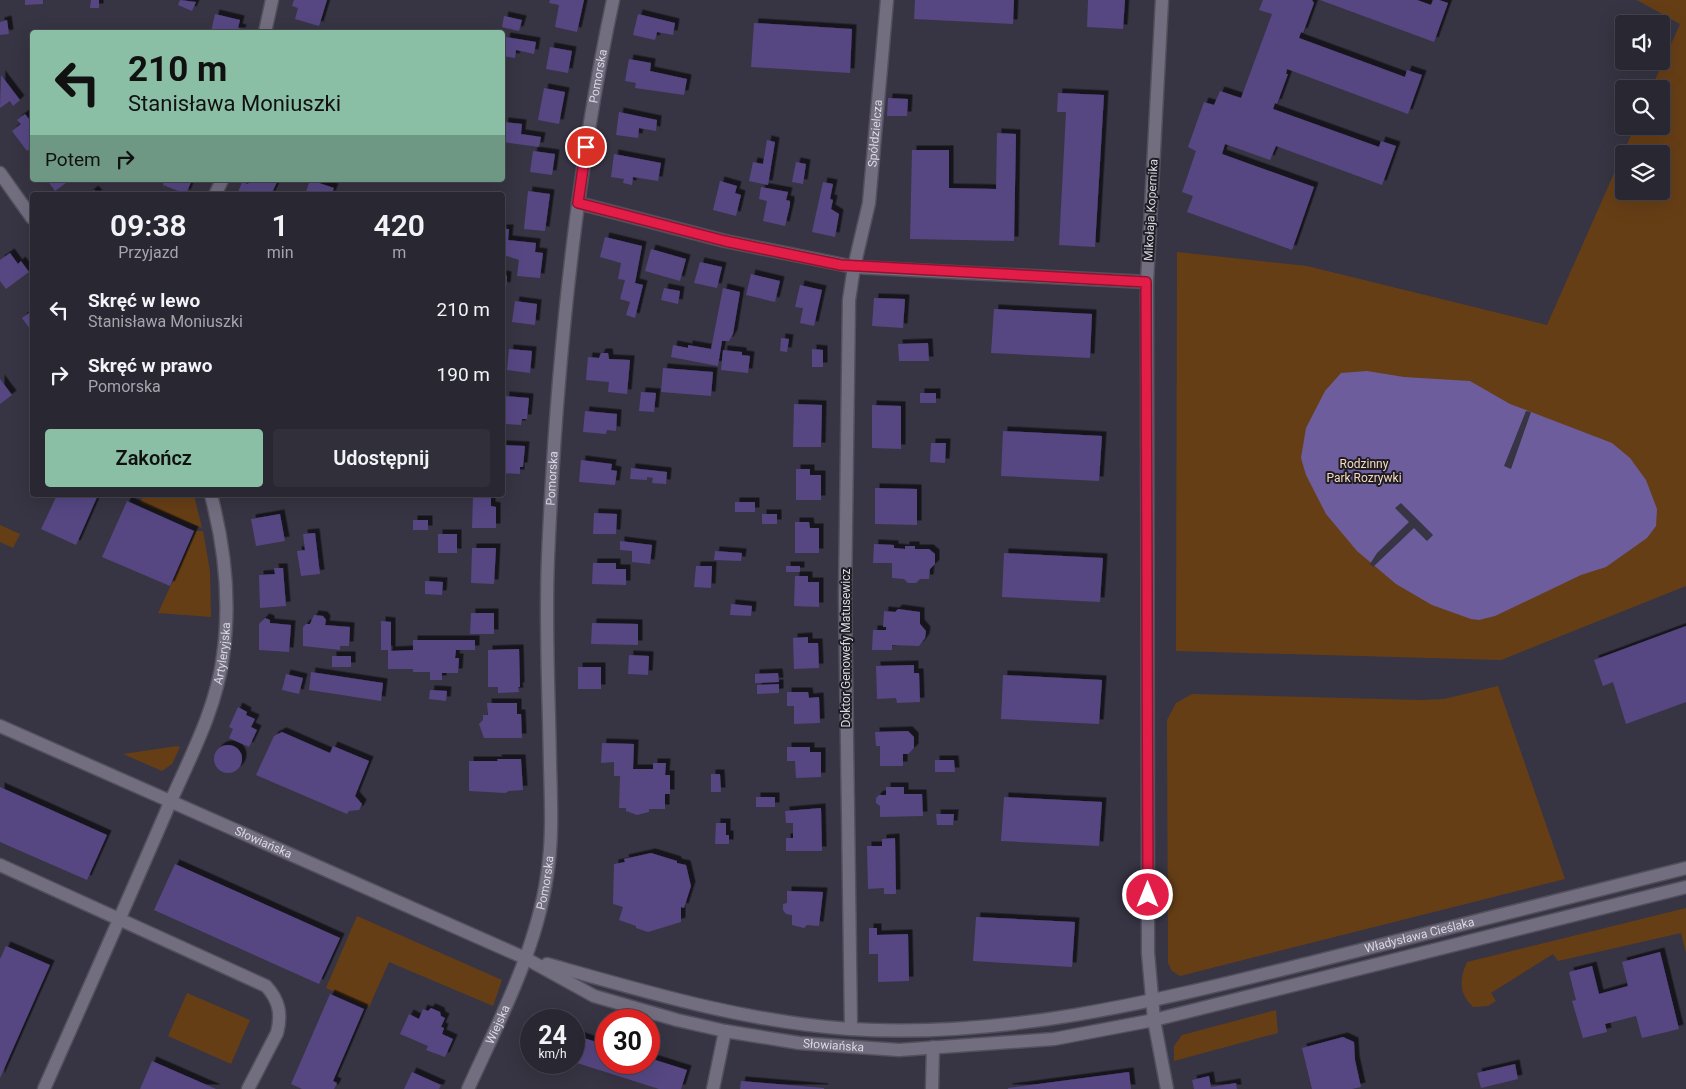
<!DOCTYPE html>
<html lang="pl">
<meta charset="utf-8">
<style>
:root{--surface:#292732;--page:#312f3a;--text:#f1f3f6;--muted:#a5a5ac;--line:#45444d;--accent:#8abfa5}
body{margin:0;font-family:Roboto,sans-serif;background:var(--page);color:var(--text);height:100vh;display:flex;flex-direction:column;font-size:19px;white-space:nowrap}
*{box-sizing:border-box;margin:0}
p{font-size:16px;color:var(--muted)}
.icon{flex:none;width:28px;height:28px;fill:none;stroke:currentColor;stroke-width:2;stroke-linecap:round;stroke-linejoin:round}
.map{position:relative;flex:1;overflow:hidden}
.side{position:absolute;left:30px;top:192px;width:475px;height:305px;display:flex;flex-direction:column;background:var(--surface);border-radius:5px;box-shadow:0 5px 20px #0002,0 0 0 1px var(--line)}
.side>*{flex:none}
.guide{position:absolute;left:30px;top:30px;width:475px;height:152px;border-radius:5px;box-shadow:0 5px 20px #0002,0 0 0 1px var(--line);background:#8abfa5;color:#111;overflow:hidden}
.fabs{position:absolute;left:1615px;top:15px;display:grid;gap:10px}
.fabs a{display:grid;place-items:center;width:55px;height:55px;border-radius:5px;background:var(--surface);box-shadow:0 5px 20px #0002,0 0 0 1px var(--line);font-size:25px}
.speed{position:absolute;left:520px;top:1009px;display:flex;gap:10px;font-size:25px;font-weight:700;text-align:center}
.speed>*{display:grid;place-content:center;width:65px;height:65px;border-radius:50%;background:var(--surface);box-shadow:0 5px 20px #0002,0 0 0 1px var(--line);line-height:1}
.speed small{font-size:12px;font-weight:400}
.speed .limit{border:8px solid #d22;background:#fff;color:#111}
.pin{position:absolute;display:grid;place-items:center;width:42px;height:42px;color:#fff;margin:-21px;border:2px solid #fff;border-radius:50%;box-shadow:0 1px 5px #0007}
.me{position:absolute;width:55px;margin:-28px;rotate:0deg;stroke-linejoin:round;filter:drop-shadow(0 0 4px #0008)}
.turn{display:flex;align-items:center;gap:18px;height:105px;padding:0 15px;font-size:22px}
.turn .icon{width:65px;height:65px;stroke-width:2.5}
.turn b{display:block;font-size:35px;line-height:42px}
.then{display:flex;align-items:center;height:48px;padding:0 15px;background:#0003;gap:10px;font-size:19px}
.eta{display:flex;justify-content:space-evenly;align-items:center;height:85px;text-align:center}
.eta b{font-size:30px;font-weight:600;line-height:35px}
.action{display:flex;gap:10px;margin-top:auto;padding:10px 15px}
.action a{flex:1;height:58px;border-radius:5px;background:var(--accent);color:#111;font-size:20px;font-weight:600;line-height:58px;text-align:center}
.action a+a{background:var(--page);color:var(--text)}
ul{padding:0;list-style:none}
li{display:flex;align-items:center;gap:15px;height:65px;padding:0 15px}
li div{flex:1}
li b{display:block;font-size:19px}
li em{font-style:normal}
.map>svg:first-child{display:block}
</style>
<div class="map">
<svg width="1686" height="1089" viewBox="0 0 1686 1089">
<defs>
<filter id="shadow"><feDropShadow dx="4.5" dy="-4.5" stdDeviation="0" flood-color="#0009"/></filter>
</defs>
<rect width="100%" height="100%" fill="#373443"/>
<path fill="#663e16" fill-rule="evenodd" d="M1637,0H1686V586L1501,660L1176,651L1177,252L1307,266L1547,325L1635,126H1661V89H1651L1680,24ZM1624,154H1661V191H1624Z
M143,495H194L202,528L140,503Z
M0,525L20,534L13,548L0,542Z
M196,531H203L210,571L211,617L158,613Z
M1498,686L1565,879L1180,976L1172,971L1168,963L1167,720L1176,703L1192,694L1419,700L1444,699Z
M177,746L180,747L172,764L162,771L123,754Z
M1686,908V953L1681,933L1558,961L1553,954L1491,993L1496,1001L1488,1006L1473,1007C1459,994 1459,979 1467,962Z
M357,916L502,980L493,1006L389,962L369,1007L326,988Z
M187,993L250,1020L231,1064L168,1036Z
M1276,1010L1278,1033L1174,1061V1046L1182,1035Z"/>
<path fill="#6d5d9c" d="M1367,371L1404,377L1470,381L1510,404L1612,443L1630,458L1646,480L1657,509L1656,526L1647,538L1606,567L1581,575L1495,616L1479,620L1471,619L1432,605L1396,584L1357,551L1326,514L1306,475L1301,458L1306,428L1325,391L1341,373Z"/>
<path fill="#373443" d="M1526,411L1531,412L1511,469L1504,466Z
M1401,503L1433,535L1427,541L1414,528L1373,567L1370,564L1377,553L1409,522L1395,508Z"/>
<path fill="#574683" filter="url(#shadow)" d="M25,0H43V4L25,5Z
M91,0H99V8H90Z
M180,0L196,2L192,11L178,5Z
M294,0H327L319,26L295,19L298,8L292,6Z
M550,0H584L577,32L555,27L559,5L549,3Z
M915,0H1014L1013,24L914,19Z
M1088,0H1125L1123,29L1087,27Z
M1263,0H1312L1314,3L1303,33L1301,32L1299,38L1405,77L1407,70L1422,75L1408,114L1287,69L1286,74H1288L1277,104L1275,103L1273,109L1379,147L1381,141L1396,146L1382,185L1276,146L1270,160L1225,144L1222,154L1314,187L1292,250L1187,212L1193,196L1182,192L1196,151L1188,147L1204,102L1214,105L1220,91L1241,98L1272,14L1259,10Z
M1320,0H1417L1431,5L1433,0H1439L1448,3L1434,42Z
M215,14L240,20L238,28L242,29L241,32H211Z
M638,14L675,23L673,35L657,32L655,40L633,35Z
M504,16L522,20L519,31L502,27Z
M7,20L9,34L0,35V22Z
M754,23L852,29L850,73L751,67Z
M506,37L536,42L534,54L516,50L515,58L502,56V42H505Z
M550,47L572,51L568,73L546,69Z
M629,59L651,63L650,71L687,79L684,95L635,88L636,83L625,81Z
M1,75L20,100L13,106L10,101L0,108Z
M544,88L565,92L559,124L538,120Z
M1058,93L1104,95L1095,247L1059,245L1066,112H1057Z
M888,98L908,99L907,116H887Z
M619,112L657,120L656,131L639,128L638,138L616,135Z
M25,114L29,119L32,116V147L27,151L12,131L21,124L17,120Z
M504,122L522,124L521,134L541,137L539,147L502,142Z
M997,133L1016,134L1014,241L910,239L912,150H949V188L996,189Z
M767,140L775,142L768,185L749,181L753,162L763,164Z
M533,151L555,154L552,175L530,172Z
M614,154L661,163L658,181L633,177L632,185L623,183L624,179L611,177Z
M796,162L806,164L803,184L792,182Z
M47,180H70L55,191Z
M164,180H192L186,194L163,185Z
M250,180H272L277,182L271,195H237L242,182L248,184Z
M310,180L334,188L331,195H305Z
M720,181L737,186L735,193L741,195L736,216L713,210Z
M823,182L833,184L830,199L833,200L831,209L839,214L835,237L812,232Z
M761,187L788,192L786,200L790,201V205L785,226L763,221L767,201L759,199Z
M94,190L98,195H88Z
M528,191L550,194L545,231L524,229Z
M502,229H509L508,240L536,243L535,252L543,253L540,278L517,276L519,260L504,255Z
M605,237L642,246L635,283L643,285L635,318L626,315L630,302L620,299L625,280L618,279L621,263L600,257Z
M651,249L686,259L680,281L645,271Z
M10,253L18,264L21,261L29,272L6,289L0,281V260Z
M700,262L722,267L717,288L694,283Z
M751,274L780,281L775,302L746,295Z
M502,275L507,276L506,287L502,286Z
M800,285L822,290L814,326L800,323L803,308L795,307Z
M664,288L680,291L678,304L661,300Z
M723,288L740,292L733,334L729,341H722L718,366L671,357L673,345L688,348V345L711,349Z
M874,298L905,299L903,328L872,326Z
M515,301L537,304L535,325L512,322Z
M994,309L1092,314L1090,358L991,353Z
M32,311V332L22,318Z
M781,338L789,339L787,352L780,351Z
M928,343L929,361H899L898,344Z
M509,349L532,351L530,373L507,370Z
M812,349L823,350V367H812Z
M723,350L742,352V355L750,356L748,373L721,370Z
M601,353H608L609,359L630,360L627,394L608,392L609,382L586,380L588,357L599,358Z
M663,368L713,372L711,396L661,392Z
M0,379L12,395L0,404Z
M641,392L656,393L654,412L639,411Z
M920,393H936V403H920Z
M505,396L529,398L527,419H522L521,425L506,424V417H503Z
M794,404L822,405L821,447H793Z
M872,405L901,406V449L872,448Z
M585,411L617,414L616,431L607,430L606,434L583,432Z
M1003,431L1102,436L1099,481L1001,476Z
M931,443H946L945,463L930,462Z
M502,445L525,446L523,467H520V474L503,473Z
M581,460L612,464L611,470L617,471L615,485L579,482Z
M631,468L667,472L666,484L652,483L653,478L647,477V480L630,479Z
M796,469H810V475H821V500H796Z
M875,488L917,489V525L875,524Z
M57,495H98L76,545L41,529Z
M473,496H491V506L496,507V528H472Z
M127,501L194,531L170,586L102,557Z
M735,502H755V512H735Z
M594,513L617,514L616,534H593Z
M280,514L285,541L256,546L251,519Z
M762,514H777V524H762Z
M413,520H428V530H413Z
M795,522H809L810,528H819V553H795Z
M315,533L320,574L301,576L297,551L305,550L303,534Z
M438,534H457V553H438Z
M620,541L652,545L650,564L632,562V551L620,550Z
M874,544L894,545V548L905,549V546H915V549H929L935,554V564L930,569L929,579H920L916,583H908L904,579L892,578V563H873Z
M472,548H496L494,584L471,583Z
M715,551L742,553L741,561L714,560Z
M1004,553L1103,558L1100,602L1002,597Z
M593,563H616V569H626V585L592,584Z
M696,566H712L711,588L694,587Z
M786,566H800V572H786Z
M274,568H283L286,606L260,608L259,575L275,574Z
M795,576H808V582H819V607L794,606Z
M425,581L443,582L442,595L425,594Z
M731,604L752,606L751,616L730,615Z
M898,609L920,612V624L926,631L925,638L919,646L892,645V650H872L873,630H886V627H883L884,611L895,612Z
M471,613H494V634H470Z
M314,615L323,616L326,620L325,625L350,627L349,646H340V650L303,646V627L306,624H310Z
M265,618L270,620V623L291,625L289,652L259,650V624Z
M381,621L391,622V651L413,650V640H475V650H456L455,658H459L458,673H442V680H430V672H413V669H388V650H381Z
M592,623L638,624V645L591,644Z
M1686,626V702L1626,724L1613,682L1603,686L1594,660Z
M808,637V643H818L819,668L794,669L793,638Z
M519,649L520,687H518L519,692L498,693V687H488V650Z
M629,655L649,656L648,675L628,674Z
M332,656H351V667H332Z
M914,665V673H919L920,702L897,703L896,698L877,699L876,666Z
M578,667H601V689H578Z
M311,672L383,683L381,701L309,690Z
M778,673L779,682L755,683V674Z
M286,674L303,678L299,694L282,690Z
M1003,675L1102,680L1099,724L1001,719Z
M779,684V693L757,694V685Z
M430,690L447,691L446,701L429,699Z
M787,692H808L809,698L819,697L820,723L794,724V706H787Z
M487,703H517V714H521L522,738H484L479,724L483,720V715H488Z
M238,707L247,712L246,715L255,719L251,727L257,730L249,747L229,738L233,729L229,727Z
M908,731L914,737V748L908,754H903V766H880V746H876L875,732Z
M282,732L330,753L333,746L369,761L355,796L362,804L359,810L349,811L347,814L256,775L274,736Z
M602,743L634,744L633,769H653V763H666L665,775H670V794H665V809H649V812L637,815L626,811V808H619L620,776H614V762L601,763Z
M214 759a14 14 0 1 1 28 0a14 14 0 1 1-28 0Z
M787,747H810V752H821V777L796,778L795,761H787Z
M497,759H521L523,790L509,791L505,793L469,791V761H498Z
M935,760H954L955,772H935Z
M711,774H720L721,792H711Z
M0,787L107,835L87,880L0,842Z
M886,787H904V794H922L923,816L880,817V806L876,803V798L879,795H886Z
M756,797H775V807H756Z
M1004,797L1102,802L1099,846L1001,841Z
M821,808L822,851H786V838H793V823H786L785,811Z
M936,814H954L953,825H937Z
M716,823H726V835H729V844H715Z
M895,838L896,894H884V888L868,889L867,846H882V839Z
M651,853L677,861V863L686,865L691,886L684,908L681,907V922L648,932L636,928V926L619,920L623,907L613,904L614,864L625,862L624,859Z
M175,864L340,938L319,984L154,910Z
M787,891L823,892L819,926L807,925L804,928L792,925V915L786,914L783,910V904L787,903Z
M976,917L1075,922L1072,967L973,961Z
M869,928H877V935L908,934L909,981L878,982V954H869Z
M6,946L50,965L0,1078V959Z
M1660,952L1679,1029L1642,1038L1636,1016L1605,1024L1607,1032L1583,1038L1572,1001L1576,1000L1569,972L1592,966L1599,994L1628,986L1622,962Z
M330,994L364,1009L333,1081L337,1083L334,1089H302L291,1084Z
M431,1008L440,1012L441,1016L445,1018L441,1027L444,1028L442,1034L453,1039L445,1057L426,1050L428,1046L400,1034L409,1014L419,1019L423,1009L428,1011Z
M531,1019V1049L522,1046Z
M574,1035L606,1045V1062H649V1058L687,1070L681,1089H659L574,1062Z
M1343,1037L1354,1042L1355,1060L1361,1087L1352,1089H1312L1302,1048Z
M152,1061L216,1089H140Z
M1515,1064L1518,1079L1481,1088L1477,1073Z
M412,1072L441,1085L439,1089H404Z
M1129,1072L1131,1089H1008V1088Z
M1209,1076L1211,1087L1236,1083L1237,1089H1194L1192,1080Z
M741,1081L824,1088V1089H740Z"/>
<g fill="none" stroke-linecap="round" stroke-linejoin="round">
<defs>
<g id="minor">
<path d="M1162,0L1147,282L1148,953L1154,1020L1167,1089"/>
<path d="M265,32L272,0"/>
<path d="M0,173L32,218"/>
<path d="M215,195L222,180"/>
<path d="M578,203L725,241L854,267L1147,282"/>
<path id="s1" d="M0,726L525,958L594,996L677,1020L725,1031L799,1043L899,1050L1054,1039L1154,1020L1686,887"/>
<path d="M0,865L266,986C279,1000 282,1014 277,1033L248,1089"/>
<path id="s2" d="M547,964C646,992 746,1022 850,1029C1011,1039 1163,999 1317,961C1440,930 1563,899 1686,868"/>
<path id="s3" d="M851,1029L845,597L849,300L854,267L869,203L887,0"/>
<path id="s4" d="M44,1089C85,997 126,905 166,812C188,761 216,711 223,656C231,601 225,548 211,495"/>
<path id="s5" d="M468,1089C499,1021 536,951 547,876C553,839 551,802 550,764C549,696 545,627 548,558C556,371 574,183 613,0"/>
<path d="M713,1089L725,1031"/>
<path d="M932,1089L933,1047"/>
</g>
</defs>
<use href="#minor" stroke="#53505d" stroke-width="15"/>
<use href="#minor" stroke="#726e80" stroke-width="12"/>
</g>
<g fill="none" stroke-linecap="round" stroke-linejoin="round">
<defs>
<path id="route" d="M586,147L578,203L725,241L841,265L1146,282L1148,895"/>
</defs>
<use href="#route" stroke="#92132f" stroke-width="12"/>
<use href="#route" stroke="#e11d48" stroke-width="9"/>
</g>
<g text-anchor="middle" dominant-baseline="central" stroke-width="4" stroke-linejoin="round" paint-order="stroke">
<g font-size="12" fill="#dad8e2" stroke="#1e1d24">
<text stroke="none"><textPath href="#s5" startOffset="1031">Pomorska</textPath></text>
<text stroke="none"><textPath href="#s3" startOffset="898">Spółdzielcza</textPath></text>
<text transform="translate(1151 210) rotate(-87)">Mikołaja Kopernika</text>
<text stroke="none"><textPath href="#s5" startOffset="626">Pomorska</textPath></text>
<text transform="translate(846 648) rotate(-90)">Doktor Genowefy Matusewicz</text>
<text stroke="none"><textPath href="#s4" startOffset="472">Artyleryjska</textPath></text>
<text stroke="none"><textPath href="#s1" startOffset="288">Słowiańska</textPath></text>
<text stroke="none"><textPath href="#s5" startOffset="221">Pomorska</textPath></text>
<text stroke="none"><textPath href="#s2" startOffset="890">Władysława Cieślaka</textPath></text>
<text stroke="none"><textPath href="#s5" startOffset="71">Wiejska</textPath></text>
<text stroke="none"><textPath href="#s1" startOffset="898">Słowiańska</textPath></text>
</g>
<g font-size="12" fill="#fbdabf" stroke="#1e1d24">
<text x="1364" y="464">Rodzinny<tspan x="1364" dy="14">Park Rozrywki</tspan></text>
</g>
</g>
</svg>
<div class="fabs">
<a><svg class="icon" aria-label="sound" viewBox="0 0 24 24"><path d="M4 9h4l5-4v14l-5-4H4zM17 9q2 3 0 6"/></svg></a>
<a><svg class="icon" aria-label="search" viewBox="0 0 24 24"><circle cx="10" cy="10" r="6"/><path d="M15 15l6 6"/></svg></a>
<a><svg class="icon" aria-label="layers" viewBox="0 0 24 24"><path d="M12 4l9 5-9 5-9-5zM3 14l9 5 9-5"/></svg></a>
</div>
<div class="speed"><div>24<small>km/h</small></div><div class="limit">30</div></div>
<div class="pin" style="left:586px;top:147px;background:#d93025"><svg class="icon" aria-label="arrive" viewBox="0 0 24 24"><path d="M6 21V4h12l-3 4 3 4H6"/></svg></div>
<svg class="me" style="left:1148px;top:895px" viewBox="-20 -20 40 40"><circle r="17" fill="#e11d48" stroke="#fff" stroke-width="3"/><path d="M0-11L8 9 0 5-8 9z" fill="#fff"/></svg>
<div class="guide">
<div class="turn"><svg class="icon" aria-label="left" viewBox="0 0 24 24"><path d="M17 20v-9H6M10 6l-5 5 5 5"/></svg><div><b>210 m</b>Stanisława Moniuszki</div></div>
<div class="then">Potem<svg class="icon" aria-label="right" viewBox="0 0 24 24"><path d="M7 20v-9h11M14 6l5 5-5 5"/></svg></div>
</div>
<section class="side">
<div class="eta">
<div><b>09:38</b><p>Przyjazd</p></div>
<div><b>1</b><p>min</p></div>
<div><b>420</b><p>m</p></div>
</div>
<ul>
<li><svg class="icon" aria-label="left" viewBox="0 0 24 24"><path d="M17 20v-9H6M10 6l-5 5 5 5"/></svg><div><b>Skręć w lewo</b><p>Stanisława Moniuszki</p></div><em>210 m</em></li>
<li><svg class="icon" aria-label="right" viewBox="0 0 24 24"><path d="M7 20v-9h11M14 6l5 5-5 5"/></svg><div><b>Skręć w prawo</b><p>Pomorska</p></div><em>190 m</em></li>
</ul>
<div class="action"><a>Zakończ</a><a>Udostępnij</a></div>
</section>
</div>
